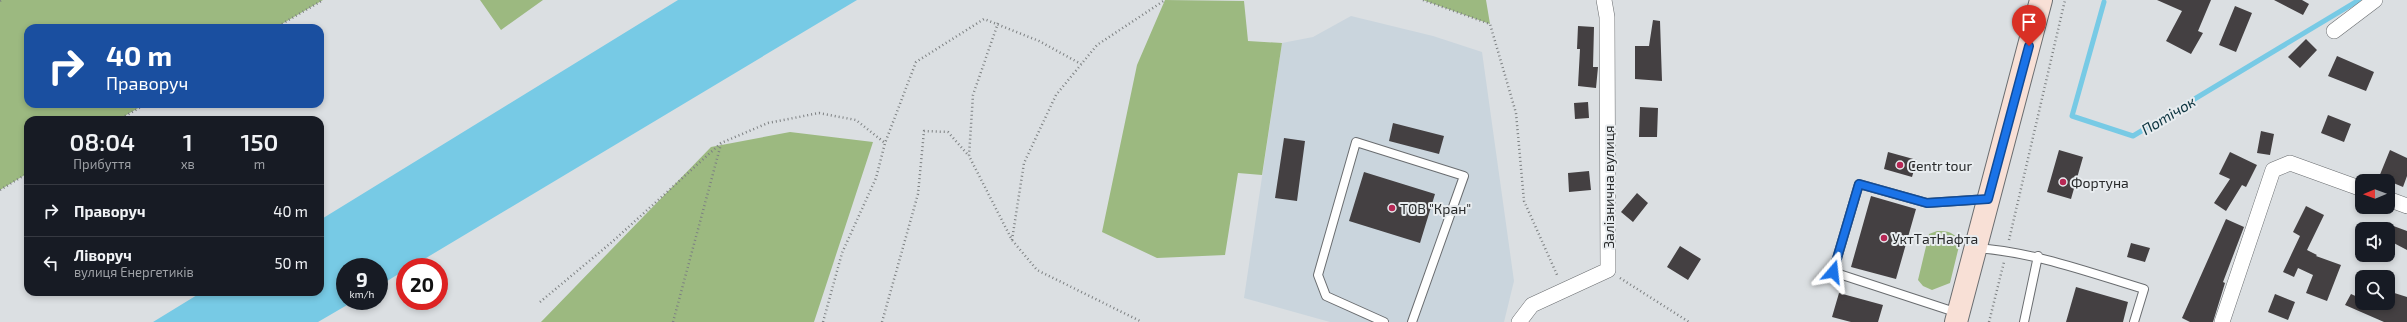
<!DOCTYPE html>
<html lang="uk">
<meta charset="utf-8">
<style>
:root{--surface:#171b24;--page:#242831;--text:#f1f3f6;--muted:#9ea1a6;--line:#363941}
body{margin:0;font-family:"Exo 2",sans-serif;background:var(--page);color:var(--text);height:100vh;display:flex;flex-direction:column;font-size:15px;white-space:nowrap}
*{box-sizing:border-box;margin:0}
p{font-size:13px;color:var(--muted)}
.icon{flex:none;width:22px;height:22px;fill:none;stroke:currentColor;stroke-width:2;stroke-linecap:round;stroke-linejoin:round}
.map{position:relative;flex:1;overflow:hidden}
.drawer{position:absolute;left:24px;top:116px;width:300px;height:180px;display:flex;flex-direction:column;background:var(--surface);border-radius:12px;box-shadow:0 2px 6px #0003}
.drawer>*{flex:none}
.guide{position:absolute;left:24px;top:24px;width:300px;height:84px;border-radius:12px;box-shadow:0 2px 6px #0003;background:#1a4fa0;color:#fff;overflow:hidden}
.needle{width:26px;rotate:269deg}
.fabs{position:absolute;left:2355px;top:174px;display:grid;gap:8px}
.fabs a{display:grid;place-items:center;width:40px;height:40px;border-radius:8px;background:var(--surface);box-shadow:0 2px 6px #0003;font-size:20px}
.speed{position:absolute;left:336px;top:258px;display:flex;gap:8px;font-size:20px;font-weight:700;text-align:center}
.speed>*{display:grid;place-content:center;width:52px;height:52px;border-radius:50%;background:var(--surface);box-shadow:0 2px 6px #0003;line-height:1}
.speed small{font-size:10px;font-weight:400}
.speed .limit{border:6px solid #d22;background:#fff;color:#111}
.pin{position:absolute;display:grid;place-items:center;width:34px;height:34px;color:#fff;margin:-41px -17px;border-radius:50% 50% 50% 0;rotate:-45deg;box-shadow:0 0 4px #0007}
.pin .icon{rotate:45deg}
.me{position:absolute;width:44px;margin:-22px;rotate:17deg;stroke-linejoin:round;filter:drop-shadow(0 0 3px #0008)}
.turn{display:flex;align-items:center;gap:14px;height:84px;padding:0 16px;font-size:18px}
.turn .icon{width:52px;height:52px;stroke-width:2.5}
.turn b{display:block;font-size:28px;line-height:34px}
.eta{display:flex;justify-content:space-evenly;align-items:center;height:68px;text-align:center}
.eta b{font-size:24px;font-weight:600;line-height:28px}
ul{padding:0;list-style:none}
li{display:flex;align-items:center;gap:12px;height:52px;padding:0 16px;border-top:1px solid var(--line)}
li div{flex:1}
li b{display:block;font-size:15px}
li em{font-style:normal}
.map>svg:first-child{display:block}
</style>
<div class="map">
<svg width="2407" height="322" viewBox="0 0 2407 322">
<rect width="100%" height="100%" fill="#dbdfe2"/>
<path fill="#cad5dd" d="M1351,16L1433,36L1482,52L1514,281L1504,322H1330L1244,298L1282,43L1313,37Z"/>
<path fill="#9cb980" d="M0,0H323L275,28H28V104H145L118,120H28V173L0,190Z
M480,0H543L501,30Z
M1165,0L1244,1L1248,41L1282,43L1262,175L1238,173L1225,255L1157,258L1102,232L1137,65Z
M1423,0H1486L1490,24Z
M790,132L873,142L814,322H541L711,147Z
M1937,231C1948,231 1954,232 1960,242L1950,283L1932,290L1923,286L1918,280L1929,234Z"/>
<path fill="#77cae5" d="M678,0H857L411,267H405V270L379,286V267H345V301H354L318,322H153L202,292H320V220Z"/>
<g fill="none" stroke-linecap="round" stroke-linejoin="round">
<path stroke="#77cae5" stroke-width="5" d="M2104,2L2072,116L2133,136L2359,0"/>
</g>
<path fill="#444042" d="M2157,0H2211L2198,31L2203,33L2191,54L2166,41L2182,11Z
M2274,0H2302L2309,4L2303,15Z
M2235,6L2252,13L2236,52L2219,45Z
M1653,20L1660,21L1662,81L1635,79V46H1649Z
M1578,26L1594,27L1593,67H1598L1596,88L1578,86L1580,49H1577Z
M2306,39L2317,50L2300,68L2288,57Z
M2337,56L2374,72L2366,91L2328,76Z
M1588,102L1589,118L1575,119L1574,103Z
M1640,107L1658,108L1657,137H1639Z
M2328,115L2351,124L2344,142L2321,133Z
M1393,123L1444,136L1439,154L1389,141Z
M2261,131L2274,134L2270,155L2257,153Z
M1284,138L1305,141L1297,201L1275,198Z
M2059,150L2083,157L2071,199L2047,192Z
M2390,150L2407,158V176L2403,187L2379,177Z
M1888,152L1917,160L1912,177L1884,169Z
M2230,152L2257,165L2246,187L2242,185L2226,211L2214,203L2230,179L2219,174Z
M1589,171L1591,190L1569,192L1568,173Z
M1364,172L1435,194L1420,243L1349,221Z
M1637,193L1648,203L1633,222L1621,212Z
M1871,196L1916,209L1896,279L1851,267Z
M2306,206L2324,215L2307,250L2317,255L2316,256L2341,265L2327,301L2306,293L2313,275L2298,268L2294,277L2283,272L2300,236L2293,232Z
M2226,219L2244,227L2223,282L2225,283L2213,322H2190L2182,318Z
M2388,224L2407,231V250L2388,240Z
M2131,243L2150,248L2145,262L2127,257Z
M1680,246L1701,259L1688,280L1667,267Z
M2076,287L2128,302L2123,322H2066Z
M2388,291L2407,297V322H2384L2345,305L2351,294L2362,299V303H2388Z
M1839,293L1883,305L1878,322H1851L1832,317Z
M2275,294L2295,302L2288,320L2268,312Z"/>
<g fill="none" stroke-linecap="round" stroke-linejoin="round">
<defs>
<path id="lane" d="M1976,248C2034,252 2088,272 2144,289L2134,322
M1958,313L1833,272L1859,184L1927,203L1987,199
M1384,322L1326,296L1318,275L1356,142L1464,176L1412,322
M2024,322L2038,256"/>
<path id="street" d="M2334,31L2375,0
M2388,199L2407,206
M1519,322L1532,305L1608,270L1607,17L1604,0
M2222,322L2273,170L2290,163L2362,189"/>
<path id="secondary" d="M1956,322L2041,0"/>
</defs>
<use href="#lane" stroke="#6a6d70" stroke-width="10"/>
<use href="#street" stroke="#6a6d70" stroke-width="16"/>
<use href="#secondary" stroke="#6a6d70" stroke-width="24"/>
<path stroke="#7d8082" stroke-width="2.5" stroke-dasharray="1 3" stroke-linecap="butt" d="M1423,0L1490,24L1516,113L1524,201L1558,277
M0,1L1,0
M998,23L973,95L969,156L1012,240L1037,270L1142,322
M275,28L323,0
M118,120L146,104
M0,190L28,173
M1012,240L1024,163L1056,95L1097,45L1165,0
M2009,240L2065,0
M1620,278L1689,322
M540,302L612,242L721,143L768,123L819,113L856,120L885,143
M673,322L721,144
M823,322L842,253L876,178L885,143L916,62L984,19L1039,41L1081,64
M882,322L918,194L924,131L948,132L969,156
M1989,322L2004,262"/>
<use href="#lane" stroke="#fff" stroke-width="8"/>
<use href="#street" stroke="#fff" stroke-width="15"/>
<use href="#secondary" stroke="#f8e0d6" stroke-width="22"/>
</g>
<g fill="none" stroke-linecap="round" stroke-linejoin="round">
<defs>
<path id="route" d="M1833,272L1859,184L1927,203L1988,199L2029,46"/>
</defs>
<use href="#route" stroke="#114b97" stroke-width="10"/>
<use href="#route" stroke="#1a73e8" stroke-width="7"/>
</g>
<g fill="#b72855" stroke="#e8ecef" stroke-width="1.5">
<circle cx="1900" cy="165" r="4"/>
<circle cx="2063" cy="182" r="4"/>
<circle cx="1392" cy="208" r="4"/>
<circle cx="1884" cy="238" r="4"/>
</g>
<g text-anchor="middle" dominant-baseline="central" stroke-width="4" stroke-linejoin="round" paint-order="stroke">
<g font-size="14" fill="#282a2b" stroke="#e8ecef" text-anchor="start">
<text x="1908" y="165">Centr tour</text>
<text x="2071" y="182">Фортуна</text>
<text x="1400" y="208">ТОВ "Кран"</text>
<text x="1892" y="238">УктТатНафта</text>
</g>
<g font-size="14" fill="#282a2b" stroke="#e8ecef">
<text transform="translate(1608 187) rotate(-90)">Залізнична вулиця</text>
</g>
<g font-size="15" font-style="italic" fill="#0c343f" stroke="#e8ecef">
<text transform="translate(2168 115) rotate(-31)">Потічок</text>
</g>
</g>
</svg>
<div class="fabs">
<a><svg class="needle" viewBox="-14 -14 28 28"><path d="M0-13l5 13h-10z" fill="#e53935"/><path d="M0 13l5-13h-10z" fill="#9ea1a6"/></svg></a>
<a><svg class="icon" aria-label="sound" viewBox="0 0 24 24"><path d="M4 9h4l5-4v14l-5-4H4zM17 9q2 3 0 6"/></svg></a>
<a><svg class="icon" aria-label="search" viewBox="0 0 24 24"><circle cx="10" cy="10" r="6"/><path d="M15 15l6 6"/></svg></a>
</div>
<div class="speed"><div>9<small>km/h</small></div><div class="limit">20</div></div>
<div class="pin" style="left:2029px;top:46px;background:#d93025"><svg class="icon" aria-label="arrive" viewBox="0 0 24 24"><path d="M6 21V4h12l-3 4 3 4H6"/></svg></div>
<svg class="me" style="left:1833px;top:272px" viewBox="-20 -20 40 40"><path d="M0-17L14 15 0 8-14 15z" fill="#1a73e8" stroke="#fff" stroke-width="4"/></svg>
<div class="guide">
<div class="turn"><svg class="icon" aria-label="right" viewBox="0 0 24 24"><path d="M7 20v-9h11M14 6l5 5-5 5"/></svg><div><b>40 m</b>Праворуч</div></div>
</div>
<section class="drawer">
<div class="eta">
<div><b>08:04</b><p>Прибуття</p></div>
<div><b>1</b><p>хв</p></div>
<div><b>150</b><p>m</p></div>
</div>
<ul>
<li><svg class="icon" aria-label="right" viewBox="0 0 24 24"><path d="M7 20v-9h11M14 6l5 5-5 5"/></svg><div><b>Праворуч</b></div><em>40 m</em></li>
<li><svg class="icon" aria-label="left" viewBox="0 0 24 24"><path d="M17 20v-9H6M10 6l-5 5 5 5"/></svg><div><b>Ліворуч</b><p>вулиця Енергетиків</p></div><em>50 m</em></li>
</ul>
</section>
</div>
